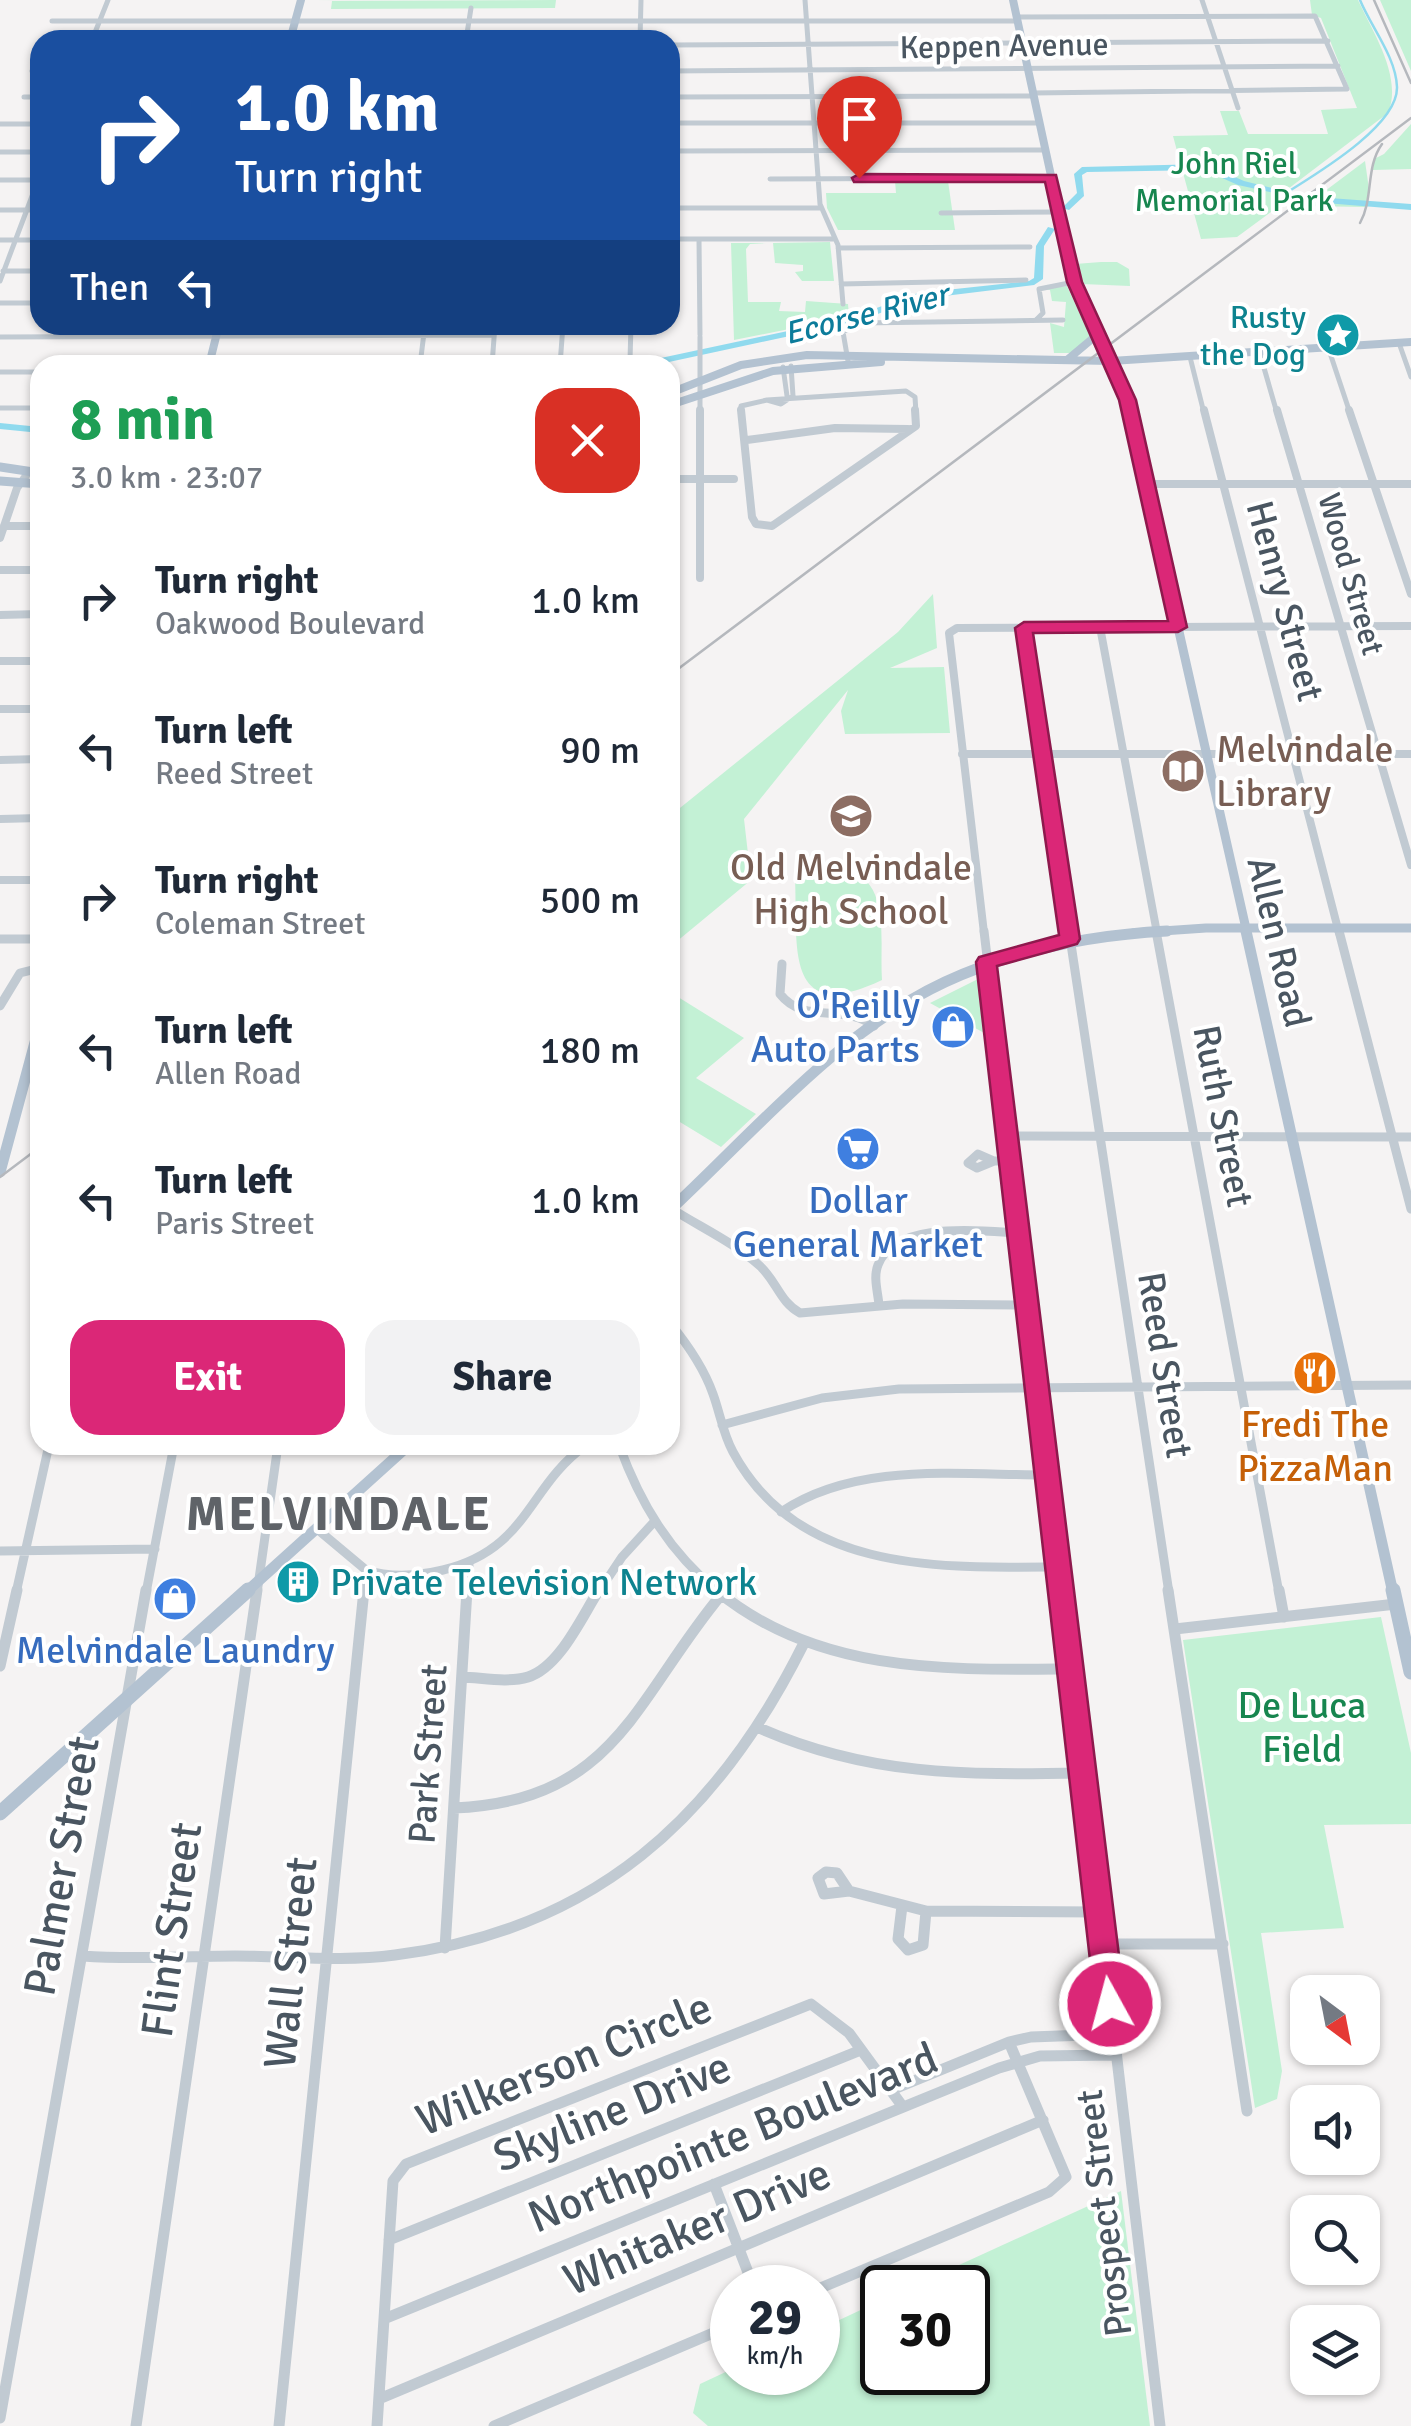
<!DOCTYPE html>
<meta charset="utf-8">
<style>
:root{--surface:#fff;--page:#f2f2f3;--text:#1f2937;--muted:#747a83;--accent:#db2777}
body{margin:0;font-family:Signika,sans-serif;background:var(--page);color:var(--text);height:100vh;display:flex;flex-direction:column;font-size:38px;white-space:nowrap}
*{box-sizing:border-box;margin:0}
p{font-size:32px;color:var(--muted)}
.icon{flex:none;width:55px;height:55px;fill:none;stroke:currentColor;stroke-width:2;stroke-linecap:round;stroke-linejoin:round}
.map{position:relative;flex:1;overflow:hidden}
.panel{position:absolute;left:30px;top:355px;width:650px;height:1100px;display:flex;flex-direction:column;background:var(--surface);border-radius:30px;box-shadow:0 2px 8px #0004}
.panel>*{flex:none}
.top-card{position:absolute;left:30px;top:30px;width:650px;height:305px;border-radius:30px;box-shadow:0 2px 8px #0004;background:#1a4fa0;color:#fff;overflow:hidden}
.needle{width:65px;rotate:148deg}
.tools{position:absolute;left:1290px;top:1975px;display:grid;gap:20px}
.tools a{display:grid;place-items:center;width:90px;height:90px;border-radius:20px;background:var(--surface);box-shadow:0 2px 8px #0004;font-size:50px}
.speed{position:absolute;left:710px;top:2265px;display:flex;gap:20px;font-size:50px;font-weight:700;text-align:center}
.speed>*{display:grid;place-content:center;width:130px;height:130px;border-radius:50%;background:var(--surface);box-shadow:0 2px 8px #0004;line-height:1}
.speed small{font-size:25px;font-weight:400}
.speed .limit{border:5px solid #111;border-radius:15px;background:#fff;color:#111}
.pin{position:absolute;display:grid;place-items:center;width:85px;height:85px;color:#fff;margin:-102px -42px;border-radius:50% 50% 50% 0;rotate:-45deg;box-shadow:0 0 10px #0007}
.pin .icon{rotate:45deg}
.me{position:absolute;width:110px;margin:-55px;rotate:353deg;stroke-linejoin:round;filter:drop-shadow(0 0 8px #0008)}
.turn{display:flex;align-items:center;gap:35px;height:210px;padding:0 40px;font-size:45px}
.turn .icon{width:130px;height:130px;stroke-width:2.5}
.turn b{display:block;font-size:70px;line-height:85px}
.then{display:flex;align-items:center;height:95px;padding:0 40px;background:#0003;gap:20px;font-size:38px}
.round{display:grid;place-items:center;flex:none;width:105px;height:105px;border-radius:30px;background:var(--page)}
.overview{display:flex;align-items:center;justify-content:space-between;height:170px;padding:0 40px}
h1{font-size:60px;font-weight:700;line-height:75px;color:#1e9e55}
.button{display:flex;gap:20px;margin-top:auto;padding:20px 40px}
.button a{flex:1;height:115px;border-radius:30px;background:var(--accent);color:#fff;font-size:40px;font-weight:700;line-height:115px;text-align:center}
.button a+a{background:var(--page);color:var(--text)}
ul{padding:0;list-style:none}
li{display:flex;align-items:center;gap:30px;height:150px;padding:0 40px}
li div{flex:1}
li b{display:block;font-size:38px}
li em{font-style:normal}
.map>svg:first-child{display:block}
</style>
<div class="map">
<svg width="1411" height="2426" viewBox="0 0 1411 2426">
<rect width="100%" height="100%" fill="#f5f3f3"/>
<path fill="#c3f1d5" d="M556,0L555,8L331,9L332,1H312Z
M1310,0H1358C1373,33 1403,77 1388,113L1284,192L1290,198L1237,237L1201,239L1173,136L1228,135L1220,111H1239L1248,134H1328L1321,110L1357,108L1321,18L1312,15Z
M1380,0H1411V71Z
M1411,124V169L1373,170L1374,159L1384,154Z
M1365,161L1369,189L1365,207L1305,206Z
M895,181H948L955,230H838L827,208L826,193H896Z
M830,242L834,281H802L795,272L803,271V265L775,263L773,243Z
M731,243H766L750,244L746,249L748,302H781L779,311L805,312L806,301L848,304L849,317L734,340Z
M1101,262H1117L1129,269L1130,286L1082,284L1075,264Z
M1067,286L1090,336L1071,353H1054L1050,323L1064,327L1066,302L1052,301L1050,290L1043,289Z
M933,594L937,648L890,668L944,667L950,733L845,734L841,711L848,690L744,819L751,880L670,947V816L898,632Z
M839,868C893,876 879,938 882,980C783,1027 798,946 795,878Z
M980,978L986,1034L930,1003Z
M670,992L744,1038L696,1078L756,1114L721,1147L670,1116Z
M1381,1617L1411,1753V1824L1324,1825L1344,1928L1261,1933L1282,2071L1277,2099L1255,2108L1183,1640Z
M1121,2191L1150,2426H708L693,2413L700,2384L732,2369V2372H818V2330L882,2300V2372H968V2288L911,2287Z"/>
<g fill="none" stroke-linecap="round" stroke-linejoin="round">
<path stroke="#90daee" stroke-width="2.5" d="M1286,193C1316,174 1398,126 1397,87C1396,57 1371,27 1360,0"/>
<path fill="#90daee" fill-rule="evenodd" d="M1205,164L1244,181L1300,195L1296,198L1238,185L1204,170L1087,172L1082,175L1084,196L1069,210L1062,208L1077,193L1074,174L1082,167Z
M1316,197L1411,204V210L1313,202L1312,200Z
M1048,227L1055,229L1044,246L1043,279L1034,285L920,299L855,322L655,365H637L642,362L849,318L918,293L1029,281L1034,278L1036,246Z
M0,423L40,427V433L0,429Z"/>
<path stroke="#c1cad2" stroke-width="5" d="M805,0L820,204L838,245L843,304
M1202,0L1238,108
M1017,17L1315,16L1347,89L1033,93
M52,21H1017
M92,40L108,0
M466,40L471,8
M640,40L641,0
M670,45L1328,41
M32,71H40
M670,71L1338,66
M24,97H40
M670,97L1034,96
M670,123H1039
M0,124H40
M670,151L1045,150
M0,152H40
M770,179L1051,178
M0,180H40
M670,208H821
M0,210H40
M941,213L1058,212
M670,239H835
M699,239L700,335
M0,240H40
M838,248L1030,247
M3,271H40
M0,281L40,175
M841,284L1026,280
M0,303H40
M1036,320L1043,313L1039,289L1074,282
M0,337L494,335
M700,337V413
M1399,343L1411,377
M1329,350L1350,413
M1260,354L1277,413
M1190,357L1204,413
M848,361L843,332L861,323L1063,320
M420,365L425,325
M492,365L495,325
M560,365L563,325
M617,365L630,360L631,325
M791,366L793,396
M783,367L787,396
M0,372H40
M767,400L781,404L793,396
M767,400L906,391L915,397L916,413
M0,408H40
M741,413V406L767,400"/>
<path stroke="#c1cad2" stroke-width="8" d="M700,410V578
M741,410L752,517L756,524L772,526L916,426L915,410
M1204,410L1339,933
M1277,410L1411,865
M1349,410L1411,594
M747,440L835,428L908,429
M670,479H734
M1147,484H1411
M4,526H40
M0,538L17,488L28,473
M0,570H40
M0,615L40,614
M1100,627L1157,933
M1023,628L1069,933
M0,661H40
M0,709H40
M962,754H1411
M0,760L40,759
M0,819L40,818
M0,880H40
M984,933L949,633L957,628L1411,626"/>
<path stroke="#c1cad2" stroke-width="9" d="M984,931L1062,1593
M1069,931L1169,1593
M1156,931L1279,1593
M1339,931L1411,1209
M0,939H40
M782,964L780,994C804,1025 844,1003 874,1026
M0,1006L20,973L40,968
M1008,1136L1411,1137
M978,1154L994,1161L977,1168L968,1163Z
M994,1161H1011
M672,1209C700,1227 735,1243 760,1266C777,1282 780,1302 800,1313L903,1304L1028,1305
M879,1305C878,1293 873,1277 878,1265C895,1220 981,1231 1019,1233
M670,1323C688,1345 704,1368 713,1394C720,1413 723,1434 733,1452C798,1573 939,1568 1058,1567
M722,1425L822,1398L899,1389L1411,1385
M619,1445C641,1505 669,1551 719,1593
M781,1512C857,1461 959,1475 1047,1475
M317,1529L366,1570L364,1593
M0,1551L155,1549
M366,1570C391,1578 418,1576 443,1570C529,1549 527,1487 586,1445
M16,1593L49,1445
M146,1593L174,1445
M257,1593L278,1445
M467,1593L469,1565
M598,1593L622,1557L653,1523"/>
<path stroke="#c1cad2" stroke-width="11" d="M716,1590C817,1674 947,1670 1070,1669
M1062,1590L1160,2426
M1168,1590L1247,2111
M1279,1590L1284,1617
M1175,1629L1396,1604
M0,1666L17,1590
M463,1677C484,1678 508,1683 528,1677C560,1667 582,1616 599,1590
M757,1727C867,1776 965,1775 1083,1773
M454,1808C616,1801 634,1700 721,1595
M826,1872L837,1873L849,1891L824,1894L818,1878Z
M849,1891L926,1911L1099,1912
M902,1906L898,1939L908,1950L923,1945L926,1911
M1103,1944H1223
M445,1948L467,1590
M83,1956C134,1960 184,1956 235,1956C288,1956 342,1962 395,1955C594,1930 717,1818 804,1643
M894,2089L1009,2042L1031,2037L1114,2034
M714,2184L754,2288
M389,2240L861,2050
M818,2289L1049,2192L1066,2177L1009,2042
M384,2319L999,2068L1040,2056L1116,2055
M379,2399L1043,2120
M0,2418L146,1590
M136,2426L257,1590
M279,2426L364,1590
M377,2426L393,2181L406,2164L811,2004L849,2033L903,2107
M494,2426L732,2325"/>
<path stroke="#b3c2d1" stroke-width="8" d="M1013,0L1074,282L1116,370L1130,413
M290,40L301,0
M1067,360L1098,334
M209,365L219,325
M670,393L741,365L807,355L1111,361L1411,342
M670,405L773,371L881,362"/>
<path stroke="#b3c2d1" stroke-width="9" d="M1129,410L1247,933
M0,467L40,473
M0,481L40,484
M1133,933L1206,928H1411"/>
<path stroke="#b3c2d1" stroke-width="11" d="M1246,931L1393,1593
M0,1172L40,1024
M670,1210C755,1131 838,1032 945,982C1015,950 1091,935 1167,931
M245,1593L409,1445"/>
<path stroke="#b3c2d1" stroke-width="15" d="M1393,1590L1411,1672
M0,1813L248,1590"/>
<path stroke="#b5b8bd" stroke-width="2.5" d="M1374,0L1411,83
M1360,223C1374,198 1365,168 1382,144
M670,675L1411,118
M0,1177L40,1147"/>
</g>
<path fill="#db2777" stroke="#8e194d" stroke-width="2.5" d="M859,174L1056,175L1082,282L1136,400L1187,627L1178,632L1033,633L1080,939L1077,944L997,966L1125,2004L1120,2015L1110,2019L1100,2015L1095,2004L976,962L979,957L1059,935L1015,628L1024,622L1168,621L1119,400L1067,282L1045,182H854L852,178Z"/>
<defs>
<symbol id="sight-disc" viewBox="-11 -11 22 22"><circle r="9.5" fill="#0f9aa8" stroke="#fff"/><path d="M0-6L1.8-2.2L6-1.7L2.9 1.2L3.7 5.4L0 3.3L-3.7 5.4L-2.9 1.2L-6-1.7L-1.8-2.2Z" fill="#fff"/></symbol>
<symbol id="library-disc" viewBox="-11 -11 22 22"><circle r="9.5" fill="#8d6e63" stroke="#fff"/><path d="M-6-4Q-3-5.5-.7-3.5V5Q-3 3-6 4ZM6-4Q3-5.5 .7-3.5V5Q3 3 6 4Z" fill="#fff"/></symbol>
<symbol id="school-disc" viewBox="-11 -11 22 22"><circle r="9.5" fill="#8d6e63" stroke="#fff"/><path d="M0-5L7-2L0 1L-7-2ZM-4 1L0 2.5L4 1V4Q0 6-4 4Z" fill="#fff"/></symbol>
<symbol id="shop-disc" viewBox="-11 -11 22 22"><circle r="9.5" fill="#3f7fe0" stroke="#fff"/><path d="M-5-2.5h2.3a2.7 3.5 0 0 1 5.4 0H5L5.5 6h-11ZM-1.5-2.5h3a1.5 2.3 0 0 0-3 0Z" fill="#fff"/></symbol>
<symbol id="supermarket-disc" viewBox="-11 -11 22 22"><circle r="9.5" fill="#3f7fe0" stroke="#fff"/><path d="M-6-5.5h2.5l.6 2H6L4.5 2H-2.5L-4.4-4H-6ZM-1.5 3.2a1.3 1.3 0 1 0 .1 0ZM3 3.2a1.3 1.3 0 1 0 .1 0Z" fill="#fff"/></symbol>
<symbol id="restaurant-disc" viewBox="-11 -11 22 22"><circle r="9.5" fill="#e8710a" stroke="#fff"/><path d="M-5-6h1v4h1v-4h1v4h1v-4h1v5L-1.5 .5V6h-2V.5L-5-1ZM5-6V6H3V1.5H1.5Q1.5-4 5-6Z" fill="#fff"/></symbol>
<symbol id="building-disc" viewBox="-11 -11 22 22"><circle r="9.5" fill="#0f9aa8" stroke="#fff"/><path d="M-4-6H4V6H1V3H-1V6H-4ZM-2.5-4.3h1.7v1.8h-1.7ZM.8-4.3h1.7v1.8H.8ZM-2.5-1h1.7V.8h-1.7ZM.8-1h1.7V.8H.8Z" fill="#fff"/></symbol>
</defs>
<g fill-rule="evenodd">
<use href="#sight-disc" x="1313" y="310" width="50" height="50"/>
<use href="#library-disc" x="1158" y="746" width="50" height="50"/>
<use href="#school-disc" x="826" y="791" width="50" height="50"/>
<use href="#shop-disc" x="928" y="1002" width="50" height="50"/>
<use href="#supermarket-disc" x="833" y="1124" width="50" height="50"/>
<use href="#restaurant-disc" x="1290" y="1348" width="50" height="50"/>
<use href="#building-disc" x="273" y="1557" width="50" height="50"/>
<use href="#shop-disc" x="150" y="1574" width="50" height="50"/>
</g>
<g text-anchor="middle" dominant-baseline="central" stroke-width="8" stroke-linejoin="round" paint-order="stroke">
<g font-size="32" fill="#4a5661" stroke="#fff">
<text transform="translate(1004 46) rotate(-1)">Keppen Avenue</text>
<text transform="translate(1351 574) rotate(74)">Wood Street</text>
</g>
<g font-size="32" fill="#17864f" stroke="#fff">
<text x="1234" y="163">John Riel<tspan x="1234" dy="37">Memorial Park</tspan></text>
</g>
<g font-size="32" font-style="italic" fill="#0c7c9b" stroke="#fff">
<text transform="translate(866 314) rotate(-14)">Ecorse River</text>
</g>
<g font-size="32" fill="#0d838f" stroke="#fff" text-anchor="end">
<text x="1306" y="317">Rusty<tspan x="1306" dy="37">the Dog</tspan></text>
</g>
<g font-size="38" fill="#4a5661" stroke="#fff">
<text transform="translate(1285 601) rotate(75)">Henry Street</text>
<text transform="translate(1279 942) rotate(77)">Allen Road</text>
<text transform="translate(1223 1116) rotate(79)">Ruth Street</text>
<text transform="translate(1165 1365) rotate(81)">Reed Street</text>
<text transform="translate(428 1754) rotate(-86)">Park Street</text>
<text transform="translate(1104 2213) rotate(-97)">Prospect Street</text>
</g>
<g font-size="38" fill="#785e54" stroke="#fff" text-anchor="start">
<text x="1216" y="749">Melvindale<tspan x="1216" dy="44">Library</tspan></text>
<text x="851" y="867" text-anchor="middle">Old Melvindale<tspan x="851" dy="44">High School</tspan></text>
</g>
<g font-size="38" fill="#366cbe" stroke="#fff">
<text x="920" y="1005" text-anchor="end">O'Reilly<tspan x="920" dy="44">Auto Parts</tspan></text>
<text x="858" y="1200">Dollar<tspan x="858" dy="44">General Market</tspan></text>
<text x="175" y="1650">Melvindale Laundry</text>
</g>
<g font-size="38" fill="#c56008" stroke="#fff">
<text x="1315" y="1424">Fredi The<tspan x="1315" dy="44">PizzaMan</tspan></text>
</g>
<g font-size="38" fill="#0d838f" stroke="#fff" text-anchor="start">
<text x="330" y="1582">Private Television Network</text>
</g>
<g font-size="38" fill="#17864f" stroke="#fff">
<text x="1302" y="1705">De Luca<tspan x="1302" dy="44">Field</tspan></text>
</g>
<g font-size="45" fill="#4a5661" stroke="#fff">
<text transform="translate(62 1866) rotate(-80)">Palmer Street</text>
<text transform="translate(172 1930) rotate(-82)">Flint Street</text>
<text transform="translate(291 1963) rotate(-84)">Wall Street</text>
<text transform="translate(564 2064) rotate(-22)">Wilkerson Circle</text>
<text transform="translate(612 2112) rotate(-22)">Skyline Drive</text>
<text transform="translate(733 2138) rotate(-22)">Northpointe Boulevard</text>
<text transform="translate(697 2227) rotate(-23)">Whitaker Drive</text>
</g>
<g font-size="48" font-weight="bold" letter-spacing="2.5" fill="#5f6368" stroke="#fff">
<text x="339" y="1514">MELVINDALE</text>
</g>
</g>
</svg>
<div class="tools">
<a><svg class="needle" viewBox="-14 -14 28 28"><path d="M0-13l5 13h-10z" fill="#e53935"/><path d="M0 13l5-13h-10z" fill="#747a83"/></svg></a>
<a><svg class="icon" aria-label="sound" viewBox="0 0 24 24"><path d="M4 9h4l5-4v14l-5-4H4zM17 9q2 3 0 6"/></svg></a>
<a><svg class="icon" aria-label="search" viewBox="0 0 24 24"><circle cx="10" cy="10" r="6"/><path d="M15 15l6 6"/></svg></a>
<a><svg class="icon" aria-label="layers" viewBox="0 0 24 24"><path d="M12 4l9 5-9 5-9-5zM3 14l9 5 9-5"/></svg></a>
</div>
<div class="speed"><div>29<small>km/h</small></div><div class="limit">30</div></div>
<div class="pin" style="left:859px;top:178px;background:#d93025"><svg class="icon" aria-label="arrive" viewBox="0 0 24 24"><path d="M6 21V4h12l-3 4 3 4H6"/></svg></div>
<svg class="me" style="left:1110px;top:2004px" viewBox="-20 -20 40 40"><circle r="17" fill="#db2777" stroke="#fff" stroke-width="3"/><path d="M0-11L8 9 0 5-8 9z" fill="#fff"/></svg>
<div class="top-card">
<div class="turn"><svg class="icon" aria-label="right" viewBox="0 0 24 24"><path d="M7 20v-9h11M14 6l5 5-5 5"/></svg><div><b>1.0 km</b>Turn right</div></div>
<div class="then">Then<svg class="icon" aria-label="left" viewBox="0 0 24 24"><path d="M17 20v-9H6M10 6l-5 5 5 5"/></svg></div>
</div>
<section class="panel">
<div class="overview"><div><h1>8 min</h1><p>3.0 km · 23:07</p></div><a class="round" style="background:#d93025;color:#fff"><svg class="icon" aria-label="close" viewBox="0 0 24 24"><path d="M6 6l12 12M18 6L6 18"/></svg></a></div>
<ul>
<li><svg class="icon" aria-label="right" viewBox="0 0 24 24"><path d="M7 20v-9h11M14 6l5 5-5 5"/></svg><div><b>Turn right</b><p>Oakwood Boulevard</p></div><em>1.0 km</em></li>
<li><svg class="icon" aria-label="left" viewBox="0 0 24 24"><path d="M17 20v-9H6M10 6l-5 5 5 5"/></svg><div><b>Turn left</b><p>Reed Street</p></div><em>90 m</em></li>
<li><svg class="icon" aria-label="right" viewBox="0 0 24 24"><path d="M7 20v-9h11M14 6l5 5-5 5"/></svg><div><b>Turn right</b><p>Coleman Street</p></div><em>500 m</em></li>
<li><svg class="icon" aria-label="left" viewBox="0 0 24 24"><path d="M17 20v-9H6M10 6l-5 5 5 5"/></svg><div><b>Turn left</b><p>Allen Road</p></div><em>180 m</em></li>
<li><svg class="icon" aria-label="left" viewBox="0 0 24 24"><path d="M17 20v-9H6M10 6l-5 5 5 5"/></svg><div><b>Turn left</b><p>Paris Street</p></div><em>1.0 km</em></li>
</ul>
<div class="button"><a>Exit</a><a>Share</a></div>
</section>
</div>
